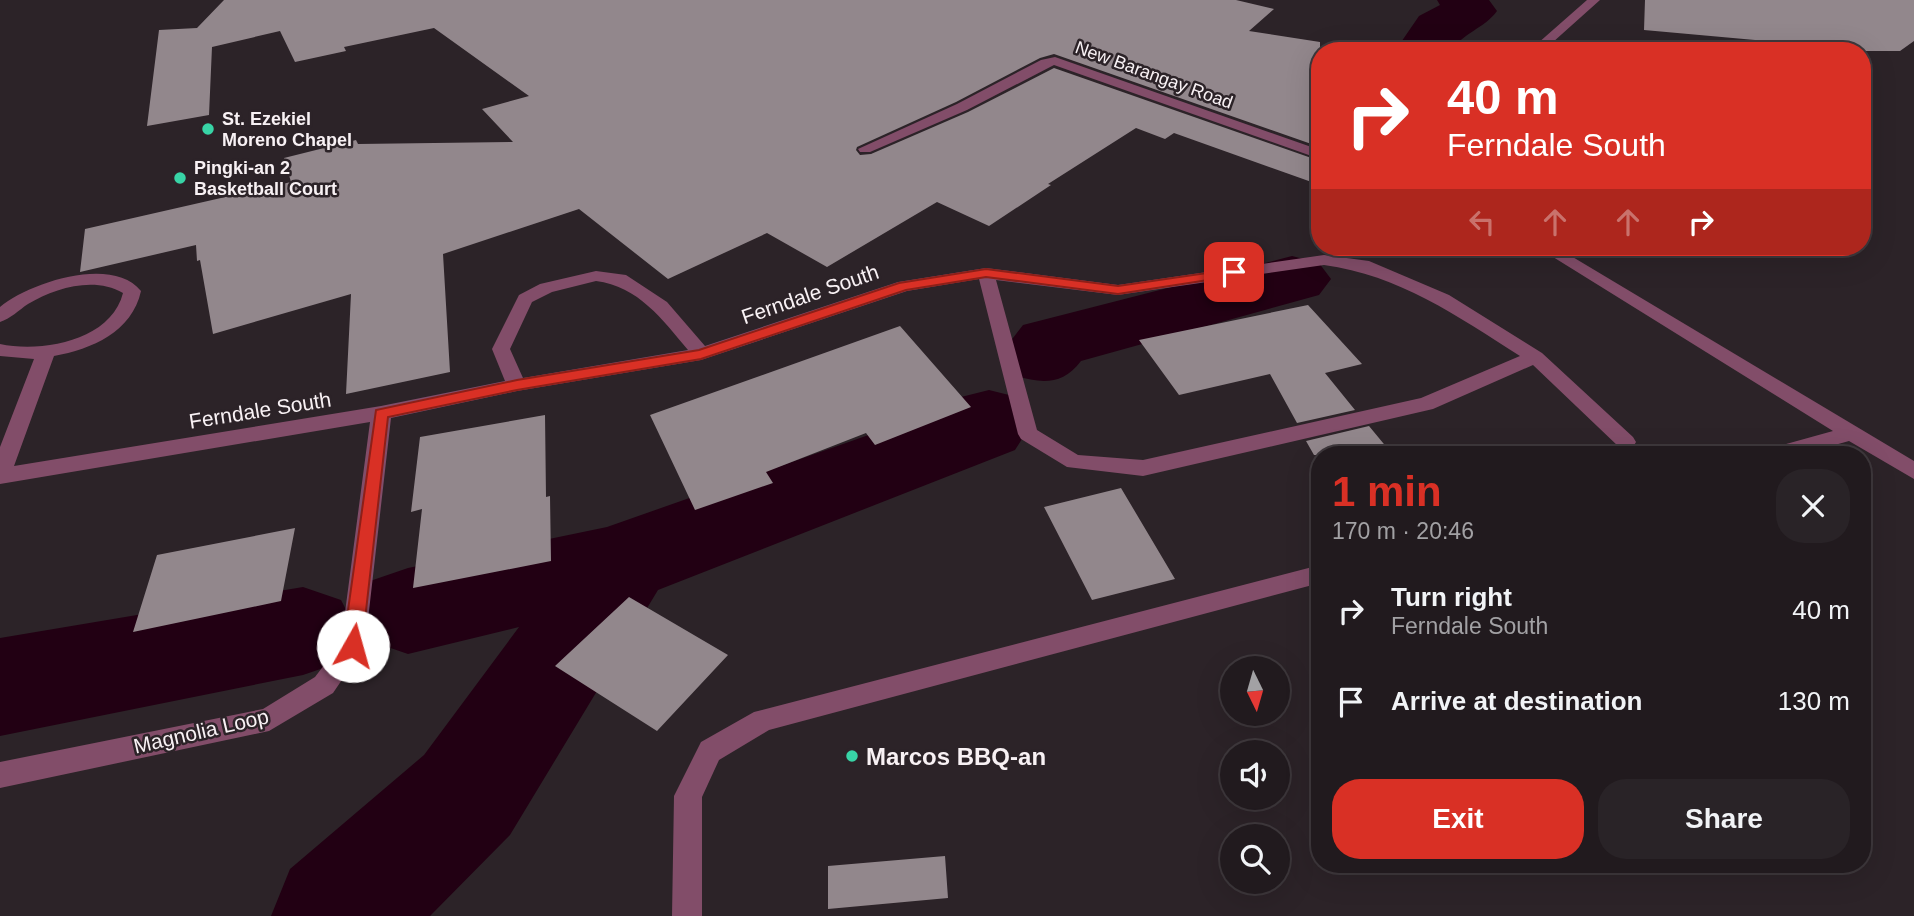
<!DOCTYPE html>
<meta charset="utf-8">
<style>
:root{--surface:#211a1e;--page:#292327;--text:#f1f3f6;--muted:#a2a1a4;--line:#3e383c;--accent:#d93025}
body{margin:0;font-family:Arial,sans-serif;background:var(--page);color:var(--text);height:100vh;display:flex;flex-direction:column;font-size:26px;white-space:nowrap}
*{box-sizing:border-box;margin:0}
p{font-size:23px;color:var(--muted)}
.icon{flex:none;width:38px;height:38px;fill:none;stroke:currentColor;stroke-width:2;stroke-linecap:round;stroke-linejoin:round}
.map{position:relative;flex:1;overflow:hidden}
.details{position:absolute;left:1311px;top:446px;width:560px;height:427px;display:flex;flex-direction:column;background:var(--surface);border-radius:28px;box-shadow:0 7px 28px #0002,0 0 0 2px var(--line)}
.details>*{flex:none}
.top-card{position:absolute;left:1311px;top:42px;width:560px;height:214px;border-radius:28px;box-shadow:0 7px 28px #0002,0 0 0 2px var(--line);background:#d93025;color:#fff;overflow:hidden}
.needle{width:46px;rotate:175deg}
.fabs{position:absolute;left:1220px;top:656px;display:grid;gap:14px}
.fabs a{display:grid;place-items:center;width:70px;height:70px;border-radius:50%;background:var(--surface);box-shadow:0 7px 28px #0002,0 0 0 2px var(--line);font-size:35px}
.pin{position:absolute;display:grid;place-items:center;width:60px;height:60px;color:#fff;margin:-30px;border-radius:14px;box-shadow:0 4px 10px #0006}
.me{position:absolute;width:77px;margin:-38px;rotate:7deg;stroke-linejoin:round;filter:drop-shadow(0 0 5px #0008)}
.turn{display:flex;align-items:center;gap:24px;height:147px;padding:0 21px;font-size:32px}
.turn .icon{width:91px;height:91px;stroke-width:2.5}
.turn b{display:block;font-size:49px;line-height:60px}
.lanes{display:flex;align-items:center;height:66px;padding:0 21px;background:#0003;justify-content:center;gap:35px;direction:ltr}
.lanes .off{opacity:.35}
.round{display:grid;place-items:center;flex:none;width:74px;height:74px;border-radius:28px;background:var(--page)}
.headline{display:flex;align-items:center;justify-content:space-between;height:119px;padding:0 21px}
h1{font-size:42px;font-weight:800;line-height:52px;color:var(--accent)}
.button{display:flex;gap:14px;margin-top:auto;padding:14px 21px}
.button a{flex:1;height:80px;border-radius:28px;background:var(--accent);color:#fff;font-size:28px;font-weight:800;line-height:80px;text-align:center}
.button a+a{background:var(--page);color:var(--text)}
ul{padding:0;list-style:none}
li{display:flex;align-items:center;gap:21px;height:91px;padding:0 21px}
li div{flex:1}
li b{display:block;font-size:26px}
li em{font-style:normal}
.map>svg:first-child{display:block}
</style>
<div class="map">
<svg width="1914" height="916" viewBox="0 0 1914 916">
<rect width="100%" height="100%" fill="#2c2328"/>
<g fill="none" stroke-linecap="round" stroke-linejoin="round">
<path fill="#220013" fill-rule="evenodd" d="M1437,0H1489L1497,11C1484,29 1463,32 1452,51H1395L1419,16L1440,5Z
M1292,256L1319,263L1331,279L1319,295L1081,361C1061,387 1040,383 1011,375L999,356L1023,325Z
M989,390L1021,398L1034,420L1015,450L658,590L510,835L430,916H271L290,869L424,755L519,627L408,654L370,641L355,611L370,581L408,568L607,527L951,406L957,398Z
M303,587L341,600L357,631L341,662L303,675L0,736V638Z"/>
</g>
<path fill="#92878c" d="M224,0H1236L1274,9L1249,31L1320,42V147L1054,54L1040,58L956,102L857,147L856,150L860,155L871,154L968,112L1054,68L1320,161V185L1174,133L1165,139L1136,128L1048,184L1051,185L989,226L937,202L827,267L767,233L668,279L579,209L443,254L450,372L346,394L351,294L213,334L200,260L197,261L196,245L80,272L85,229L291,182L284,158L356,140L358,144L513,142L482,109L529,96L434,28L344,47L346,51L295,62L280,31L212,47L209,115L147,126L159,30L197,28Z
M1645,0H1914V41L1900,51H1811V45L1644,30Z
M1308,305L1362,364L1325,373L1355,410L1297,423L1270,374L1179,395L1139,340Z
M900,326L971,407L875,445L866,433L766,472L773,483L695,510L650,415Z
M545,415L546,497L550,496L551,561L413,588L422,509L411,512L420,437Z
M1369,426L1393,455H1314L1306,441Z
M1121,488L1175,579L1092,600L1044,507Z
M295,528L281,601L133,632L157,555Z
M629,597L728,655L657,731L555,666Z
M945,856L948,898L828,909V866Z"/>
<g fill="none" stroke-linecap="round" stroke-linejoin="round">
<path fill="#824d69" fill-rule="evenodd" d="M1587,0H1600L1543,51H1529Z
M1055,57L1320,150V159L1054,65L967,110L870,152H860L858,149L957,104L1041,60Z
M1537,247H1556L1914,461V479L1849,441L1799,455H1762L1765,450L1833,431Z
M1324,255L1369,261L1449,295L1542,353L1633,437L1636,442L1633,447L1626,449L1619,447L1533,365L1433,409L1143,476L1067,467L1021,439L1018,434L979,279L907,291L701,360L517,391L391,418L365,646L333,693L269,731L0,788V762L263,709L315,677L341,643L370,422L0,484V447L34,359L0,356V344C41,353 111,341 123,293C94,276 55,288 28,304C19,310 10,319 0,322V307C29,283 112,255 141,291C132,332 92,349 54,356L14,466L381,406L505,381L492,349L519,295L540,284L596,271L626,275L667,302L705,346L898,282L986,268L1118,285ZM1324,265C1399,275 1457,316 1520,356L1421,398L1143,460L1078,455L1037,430L996,280L1118,295ZM596,281C638,286 663,320 688,350L523,378L510,349L532,302L552,292Z
M1320,565V583L769,730L719,760L702,797V916H672L674,796L701,742L754,712Z"/>
</g>
<path fill="#d93025" stroke="#8d1f18" stroke-width="2" d="M986,269L1118,286L1234,269L1241,272L1234,276L1118,294L986,277L931,286L906,290L701,359L517,390L388,417L362,646L359,652L353,654L346,652L343,646L376,410L517,380L699,350L899,283Z"/>
<g fill="#38d4a6" stroke="#2c2328" stroke-width="2.5">
<circle cx="208" cy="129" r="7"/>
<circle cx="180" cy="178" r="7"/>
<circle cx="852" cy="756" r="7"/>
</g>
<g text-anchor="middle" dominant-baseline="central" stroke-width="5" stroke-linejoin="round" paint-order="stroke">
<g font-size="18" fill="#f8f1f4" stroke="#2c2328">
<text transform="translate(1154 75) rotate(20)">New Barangay Road</text>
</g>
<g font-size="18" font-weight="bold" fill="#f8f1f4" stroke="#2c2328" text-anchor="start">
<text x="222" y="119">St. Ezekiel<tspan x="222" dy="21">Moreno Chapel</tspan></text>
<text x="194" y="168">Pingki-an 2<tspan x="194" dy="21">Basketball Court</tspan></text>
</g>
<g font-size="21" fill="#f8f1f4" stroke="#2c2328">
<text transform="translate(810 294) rotate(-19)">Ferndale South</text>
<text transform="translate(260 410) rotate(-9)">Ferndale South</text>
<text transform="translate(201 731) rotate(-13)">Magnolia Loop</text>
</g>
<g font-size="24" font-weight="bold" fill="#f8f1f4" stroke="#2c2328" text-anchor="start">
<text x="866" y="756">Marcos BBQ-an</text>
</g>
</g>
</svg>
<div class="fabs">
<a><svg class="needle" viewBox="-14 -14 28 28"><path d="M0-13l5 13h-10z" fill="#e53935"/><path d="M0 13l5-13h-10z" fill="#a2a1a4"/></svg></a>
<a><svg class="icon" aria-label="sound" viewBox="0 0 24 24"><path d="M4 9h4l5-4v14l-5-4H4zM17 9q2 3 0 6"/></svg></a>
<a><svg class="icon" aria-label="search" viewBox="0 0 24 24"><circle cx="10" cy="10" r="6"/><path d="M15 15l6 6"/></svg></a>
</div>
<div class="pin" style="left:1234px;top:272px;background:#d93025"><svg class="icon" aria-label="arrive" viewBox="0 0 24 24"><path d="M6 21V4h12l-3 4 3 4H6"/></svg></div>
<svg class="me" style="left:353px;top:646px" viewBox="-20 -20 40 40"><circle r="19" fill="#fff"/><path d="M0-13L10 11 0 6-10 11z" fill="#d93025"/></svg>
<div class="top-card">
<div class="turn"><svg class="icon" aria-label="right" viewBox="0 0 24 24"><path d="M7 20v-9h11M14 6l5 5-5 5"/></svg><div><b>40 m</b>Ferndale South</div></div>
<div class="lanes"><svg class="icon off" aria-label="left" viewBox="0 0 24 24"><path d="M17 20v-9H6M10 6l-5 5 5 5"/></svg><svg class="icon off" aria-label="ahead" viewBox="0 0 24 24"><path d="M12 20V5M6 11l6-6 6 6"/></svg><svg class="icon off" aria-label="ahead" viewBox="0 0 24 24"><path d="M12 20V5M6 11l6-6 6 6"/></svg><svg class="icon" aria-label="right" viewBox="0 0 24 24"><path d="M7 20v-9h11M14 6l5 5-5 5"/></svg></div>
</div>
<section class="details">
<div class="headline"><div><h1>1 min</h1><p>170 m · 20:46</p></div><a class="round"><svg class="icon" aria-label="close" viewBox="0 0 24 24"><path d="M6 6l12 12M18 6L6 18"/></svg></a></div>
<ul>
<li><svg class="icon" aria-label="right" viewBox="0 0 24 24"><path d="M7 20v-9h11M14 6l5 5-5 5"/></svg><div><b>Turn right</b><p>Ferndale South</p></div><em>40 m</em></li>
<li><svg class="icon" aria-label="arrive" viewBox="0 0 24 24"><path d="M6 21V4h12l-3 4 3 4H6"/></svg><div><b>Arrive at destination</b></div><em>130 m</em></li>
</ul>
<div class="button"><a>Exit</a><a>Share</a></div>
</section>
</div>
